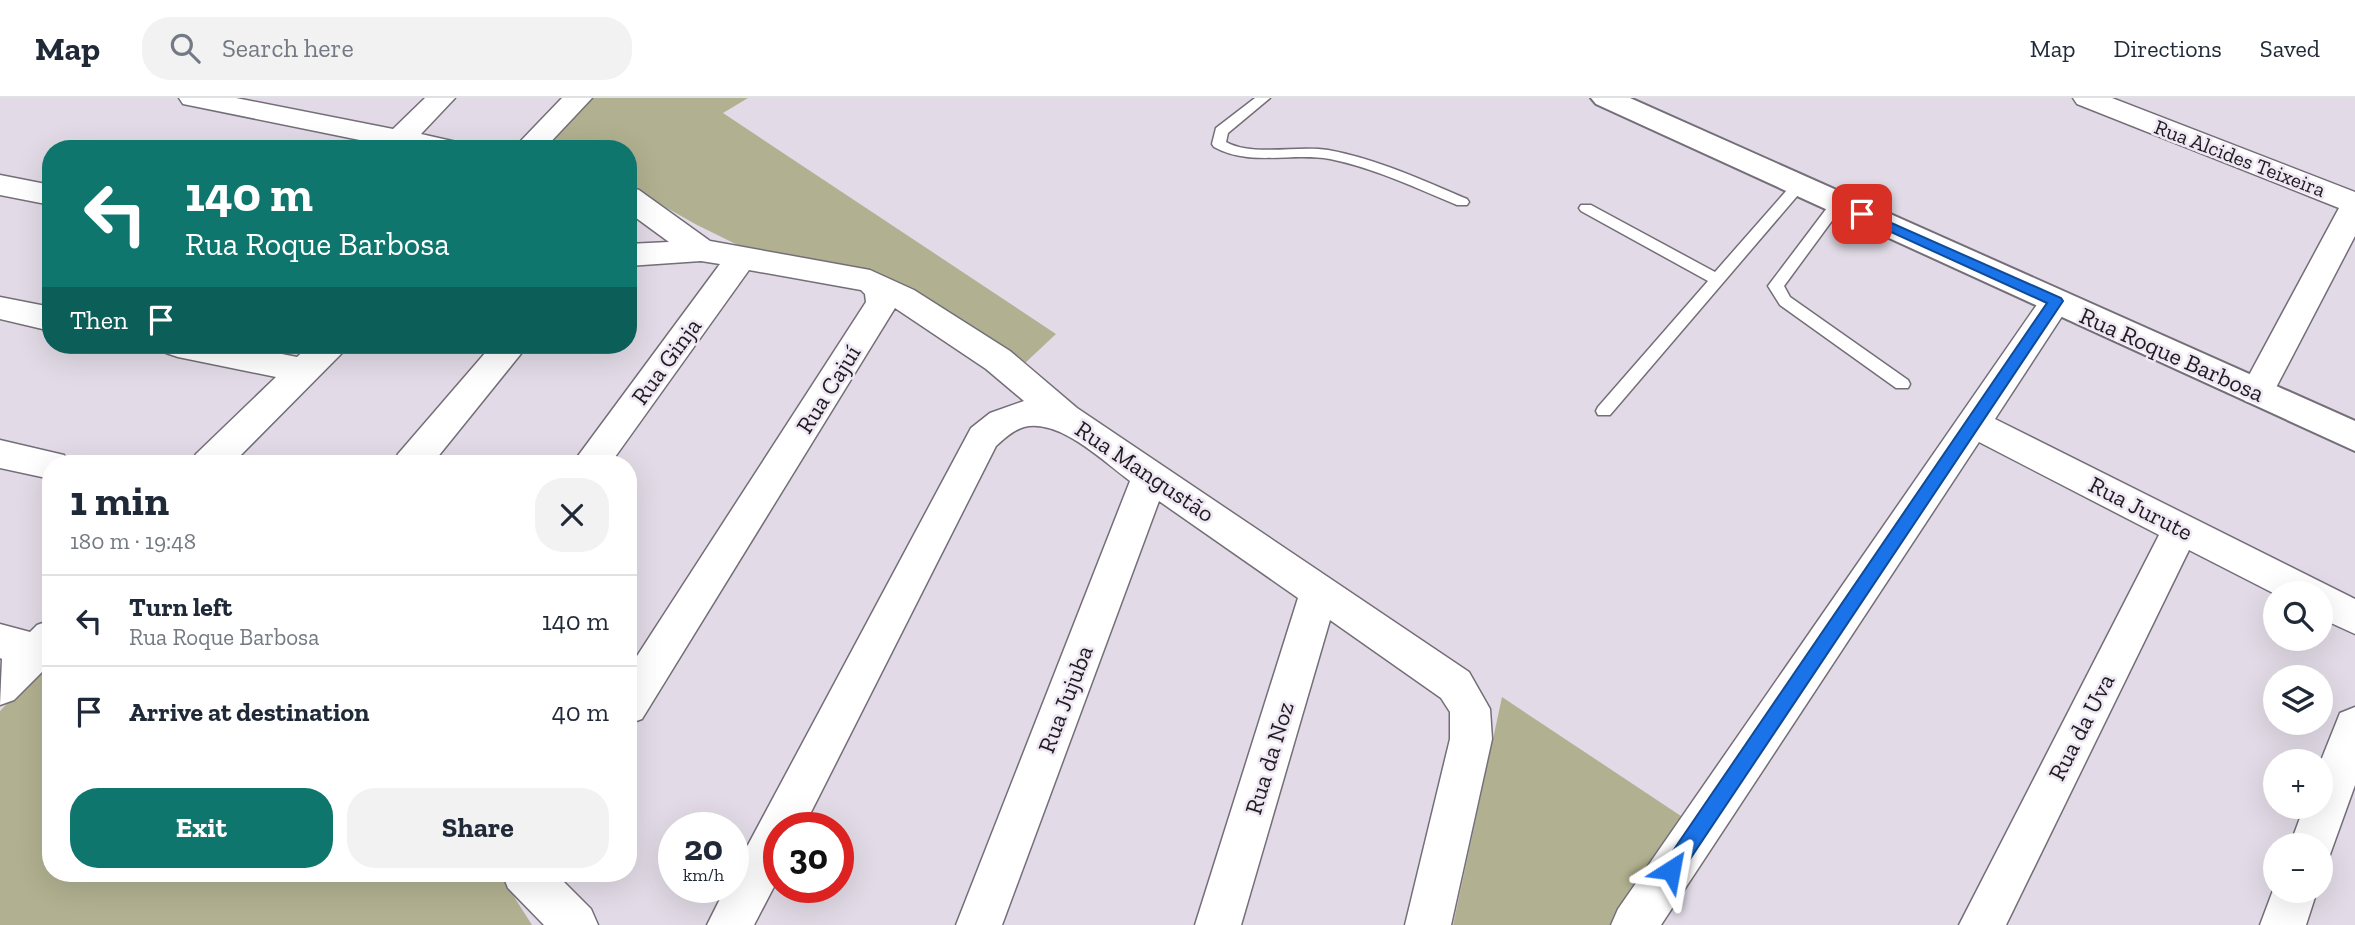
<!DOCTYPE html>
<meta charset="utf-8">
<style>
:root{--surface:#fff;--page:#f2f2f3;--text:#1f2937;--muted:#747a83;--line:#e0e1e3;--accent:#0f766e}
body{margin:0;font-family:"Zilla Slab",serif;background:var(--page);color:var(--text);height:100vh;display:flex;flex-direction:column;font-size:26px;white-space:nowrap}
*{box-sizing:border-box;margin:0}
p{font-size:23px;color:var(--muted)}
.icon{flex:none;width:38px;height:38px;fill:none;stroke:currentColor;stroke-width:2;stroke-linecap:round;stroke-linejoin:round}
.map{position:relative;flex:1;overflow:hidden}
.sheet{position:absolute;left:42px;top:357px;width:595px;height:427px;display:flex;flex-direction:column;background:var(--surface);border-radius:28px;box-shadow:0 7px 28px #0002}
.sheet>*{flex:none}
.hud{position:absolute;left:42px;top:42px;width:595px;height:214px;border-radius:28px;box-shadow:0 7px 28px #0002;background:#0f766e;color:#fff;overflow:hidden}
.controls{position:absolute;left:2263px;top:483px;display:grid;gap:14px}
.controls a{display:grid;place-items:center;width:70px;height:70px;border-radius:50%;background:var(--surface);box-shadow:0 7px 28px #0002;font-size:35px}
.speed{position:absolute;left:658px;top:714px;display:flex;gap:14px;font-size:35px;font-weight:700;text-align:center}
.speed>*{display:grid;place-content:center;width:91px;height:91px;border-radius:50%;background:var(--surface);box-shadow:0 7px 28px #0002;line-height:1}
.speed small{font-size:18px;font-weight:400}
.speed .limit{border:10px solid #d22;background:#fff;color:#111}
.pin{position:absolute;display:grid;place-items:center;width:60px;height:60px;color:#fff;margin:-30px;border-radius:14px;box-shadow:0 4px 10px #0006}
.me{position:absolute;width:77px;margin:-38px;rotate:34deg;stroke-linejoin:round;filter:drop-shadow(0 0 5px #0008)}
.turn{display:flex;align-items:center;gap:24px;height:147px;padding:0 28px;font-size:32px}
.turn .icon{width:91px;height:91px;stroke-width:2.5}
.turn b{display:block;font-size:49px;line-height:60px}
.then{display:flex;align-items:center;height:66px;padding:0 28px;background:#0003;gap:14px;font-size:26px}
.round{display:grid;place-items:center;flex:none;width:74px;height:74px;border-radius:28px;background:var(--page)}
.overview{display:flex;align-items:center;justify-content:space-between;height:119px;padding:0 28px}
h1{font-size:42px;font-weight:700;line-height:52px}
.button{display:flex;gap:14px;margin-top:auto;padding:14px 28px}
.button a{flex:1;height:80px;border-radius:28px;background:var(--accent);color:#fff;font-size:28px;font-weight:700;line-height:80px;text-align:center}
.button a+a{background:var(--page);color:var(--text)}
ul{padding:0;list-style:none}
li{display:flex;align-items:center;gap:21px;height:91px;padding:0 28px;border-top:2px solid var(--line)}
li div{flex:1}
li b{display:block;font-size:26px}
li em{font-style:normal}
header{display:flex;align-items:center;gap:42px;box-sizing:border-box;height:98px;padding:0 35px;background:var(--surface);border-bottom:2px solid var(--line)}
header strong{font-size:33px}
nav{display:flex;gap:38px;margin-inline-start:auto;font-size:24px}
.search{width:490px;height:63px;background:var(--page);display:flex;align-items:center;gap:18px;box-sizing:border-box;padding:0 24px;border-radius:28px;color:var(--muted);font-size:26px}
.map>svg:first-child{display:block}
</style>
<header>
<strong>Map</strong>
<div class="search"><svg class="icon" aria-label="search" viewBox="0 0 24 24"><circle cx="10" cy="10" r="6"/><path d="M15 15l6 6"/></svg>Search here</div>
<nav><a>Map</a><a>Directions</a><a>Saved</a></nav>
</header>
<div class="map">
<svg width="2355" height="827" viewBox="0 0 2355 827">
<rect width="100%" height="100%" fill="#e2dbe7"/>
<path fill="#b1b191" d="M590,0H748L723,15L1056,236L1024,266L886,182L750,153L697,127L628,88V51H552L545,44Z
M51,559V775H499L532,827H0V613Z
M1502,599L1696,728L1629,827H1453Z"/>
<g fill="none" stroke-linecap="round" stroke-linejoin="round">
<defs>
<path id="lane" d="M1255,0H1270L1228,35L1226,44C1253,59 1296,47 1328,52C1377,61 1422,82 1467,101L1469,104L1467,107H1457C1416,90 1374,70 1330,61C1291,54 1250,69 1214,49L1212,46L1216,30Z
M1799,82L1806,87L1804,90L1610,317H1598L1596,313L1598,309L1708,183L1581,113L1579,110L1581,107H1591L1715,174L1794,84Z
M1838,100L1845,105L1784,188L1790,199L1908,282L1910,286L1908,290H1896L1780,207L1768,188L1833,102Z"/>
<path id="street" d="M179,0H236L393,31L425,0H455L421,36L461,45L465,51L399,50L193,8L183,6Z
M562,0H592L544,51H513Z
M2073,0H2112L2355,94V138L2269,303L2257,307L2245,303L2240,294L2339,110L2077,6Z
M0,77L51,87V107L0,97Z
M628,89L639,92L710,143L870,172L914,192L1010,253L1077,310L1469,574L1490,611L1492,641L1451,827H1405L1450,641V614L1441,600L1330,522L1241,827H1195L1298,500L1159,403L1002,827H956L1130,383C1103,363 1059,320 1024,329C1013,332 1004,341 996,348L803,730H779V779L754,827H707L726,789H733V775L971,330L990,315L1024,303L986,271L895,210L642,621L628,626V572L866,204L865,196L861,192L749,172L610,366H572L720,166L701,163L628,168V146L669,144L628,114Z
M2056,192L2067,195L2072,203L1995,321L2355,501V536L2320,520V495L2275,496L2189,452L2006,827H1959L2159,437L1979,344L1661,827H1611L1618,811L2045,195Z
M0,199L51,209V233L0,221Z
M162,247H236L297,259L310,247H347L342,255L232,366H191L196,356L276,279L178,259L166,255Z
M492,247H528L432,366H393L398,356Z
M0,342L64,357L68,366H51V381L0,370Z
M51,522V565L14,602L0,607L2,561L0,560V526L30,534L37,527Z
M2355,609V687L2328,762L2320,765V747H2290L2304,709H2320V665L2340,615Z
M502,775H555L591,811L598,827H544L508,790Z
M2275,787V793H2317L2306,827H2260Z"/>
<path id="secondary" d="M1591,0H1630L2355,323V353L1596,6Z"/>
</defs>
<use href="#lane" stroke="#746e78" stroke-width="3"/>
<use href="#street" stroke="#746e78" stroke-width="3"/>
<use href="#secondary" stroke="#746e78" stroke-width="4"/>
<use href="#lane" fill="#fff" fill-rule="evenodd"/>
<use href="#street" fill="#fff" fill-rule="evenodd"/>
<use href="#secondary" fill="#fff" fill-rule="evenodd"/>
</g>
<path fill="#1a73e8" stroke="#114b97" stroke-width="2" d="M1862,112L2061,200L2063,203L1678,779L1671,782L1664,779L1661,772L1664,766L2047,205L1858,119L1856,116Z"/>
<g text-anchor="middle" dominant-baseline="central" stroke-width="5" stroke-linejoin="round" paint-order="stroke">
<g font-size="21" fill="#1f1c20" stroke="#efe8f4">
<text transform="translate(2240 60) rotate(21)">Rua Alcides Teixeira</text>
</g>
<g font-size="24" fill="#1f1c20" stroke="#efe8f4">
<text transform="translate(2172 256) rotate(24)">Rua Roque Barbosa</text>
<text transform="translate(666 263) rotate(-54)">Rua Ginja</text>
<text transform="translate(828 291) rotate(-58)">Rua Cajuí</text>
<text transform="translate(1145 373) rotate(34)">Rua Mangustão</text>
<text transform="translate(2141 410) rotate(27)">Rua Jurute</text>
<text transform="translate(1065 601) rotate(-69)">Rua Jujuba</text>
<text transform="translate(2081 629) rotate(-63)">Rua da Uva</text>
<text transform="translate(1269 660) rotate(-73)">Rua da Noz</text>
</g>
</g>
</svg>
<div class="controls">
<a><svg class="icon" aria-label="search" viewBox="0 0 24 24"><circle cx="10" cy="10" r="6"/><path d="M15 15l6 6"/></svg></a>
<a><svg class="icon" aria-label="layers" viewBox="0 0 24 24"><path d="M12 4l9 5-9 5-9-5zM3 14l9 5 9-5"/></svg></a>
<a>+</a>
<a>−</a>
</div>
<div class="speed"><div>20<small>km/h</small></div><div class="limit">30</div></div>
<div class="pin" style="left:1862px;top:116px;background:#d93025"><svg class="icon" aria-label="arrive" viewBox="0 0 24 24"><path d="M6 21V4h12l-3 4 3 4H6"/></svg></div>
<svg class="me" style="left:1671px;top:772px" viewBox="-20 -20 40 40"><path d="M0-17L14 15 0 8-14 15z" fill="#1a73e8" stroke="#fff" stroke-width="4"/></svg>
<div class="hud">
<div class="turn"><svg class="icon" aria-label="left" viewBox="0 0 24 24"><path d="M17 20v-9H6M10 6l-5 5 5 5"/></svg><div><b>140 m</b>Rua Roque Barbosa</div></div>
<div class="then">Then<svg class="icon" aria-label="arrive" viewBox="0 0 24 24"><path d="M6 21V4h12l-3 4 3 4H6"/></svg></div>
</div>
<section class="sheet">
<div class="overview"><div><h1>1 min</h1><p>180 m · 19:48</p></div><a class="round"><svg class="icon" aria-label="close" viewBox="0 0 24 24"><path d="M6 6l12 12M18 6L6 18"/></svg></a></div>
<ul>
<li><svg class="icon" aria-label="left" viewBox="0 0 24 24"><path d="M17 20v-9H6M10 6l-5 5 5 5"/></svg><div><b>Turn left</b><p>Rua Roque Barbosa</p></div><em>140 m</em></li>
<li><svg class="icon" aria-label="arrive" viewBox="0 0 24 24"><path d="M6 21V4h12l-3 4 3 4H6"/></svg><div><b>Arrive at destination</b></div><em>40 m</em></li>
</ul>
<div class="button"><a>Exit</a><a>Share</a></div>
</section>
</div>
